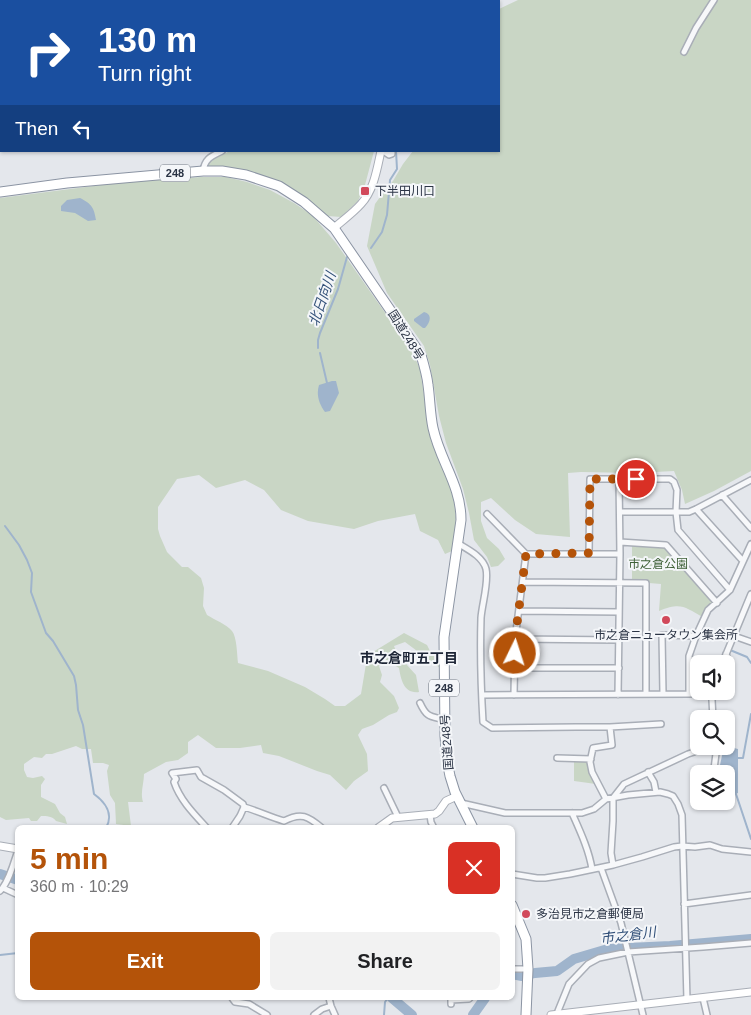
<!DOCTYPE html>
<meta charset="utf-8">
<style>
:root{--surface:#fff;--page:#f2f2f2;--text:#202124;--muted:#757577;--accent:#b45309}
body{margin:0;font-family:Helvetica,"Noto Sans JP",sans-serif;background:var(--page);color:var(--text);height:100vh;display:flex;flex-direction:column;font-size:19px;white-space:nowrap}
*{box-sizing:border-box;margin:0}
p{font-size:16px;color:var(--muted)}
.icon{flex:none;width:28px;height:28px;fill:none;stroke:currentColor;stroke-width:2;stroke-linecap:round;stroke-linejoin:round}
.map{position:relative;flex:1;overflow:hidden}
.details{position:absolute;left:15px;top:825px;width:500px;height:175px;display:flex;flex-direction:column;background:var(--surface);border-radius:8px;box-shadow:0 1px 4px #0004}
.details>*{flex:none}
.banner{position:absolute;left:0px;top:0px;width:500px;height:152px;box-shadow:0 1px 4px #0004;background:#1a4fa0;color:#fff;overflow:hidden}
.buttons{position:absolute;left:690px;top:655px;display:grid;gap:10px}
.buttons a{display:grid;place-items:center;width:45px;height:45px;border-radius:8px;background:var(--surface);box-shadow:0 1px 4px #0004;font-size:25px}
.pin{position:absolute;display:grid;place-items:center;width:42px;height:42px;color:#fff;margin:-21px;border:2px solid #fff;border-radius:50%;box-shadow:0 1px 5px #0007}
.me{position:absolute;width:55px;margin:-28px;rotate:4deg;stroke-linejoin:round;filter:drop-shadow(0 0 4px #0008)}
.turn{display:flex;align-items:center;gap:18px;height:105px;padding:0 15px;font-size:22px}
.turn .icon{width:65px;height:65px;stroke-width:2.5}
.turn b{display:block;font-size:35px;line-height:42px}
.then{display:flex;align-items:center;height:48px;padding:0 15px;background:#0003;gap:10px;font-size:19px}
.round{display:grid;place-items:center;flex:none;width:52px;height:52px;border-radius:8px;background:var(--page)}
.overview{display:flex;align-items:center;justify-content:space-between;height:85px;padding:0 15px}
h1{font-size:30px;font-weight:700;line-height:38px;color:var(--accent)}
.primary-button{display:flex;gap:10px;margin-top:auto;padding:10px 15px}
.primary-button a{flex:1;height:58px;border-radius:8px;background:var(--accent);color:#fff;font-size:20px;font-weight:700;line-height:58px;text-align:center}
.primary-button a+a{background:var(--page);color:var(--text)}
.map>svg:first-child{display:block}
</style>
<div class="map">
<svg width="751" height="1015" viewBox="0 0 751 1015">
<rect width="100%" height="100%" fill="#e4e7ec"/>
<path fill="#c9d6c5" d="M0,0H117L116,1H1V74L0,75Z
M518,0H751V471L714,491L685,504L682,490L674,471L635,473L581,472L568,473L570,537L536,534L515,520L491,498L481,502V521L487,538L499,549L505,559L498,566L491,567L487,557L474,540L469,513L463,489L446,443L439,416L430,365L424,346L387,293L367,246L375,204L385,190L393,181L403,164L413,151H499V9Z
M230,151H374L365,185L358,201L341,217L328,216L305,198L237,169L209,166L208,163L218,157Z
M201,177H226L247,182L270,190L294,203L312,215L336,243L412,351L420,369L431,441L443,468L453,495L456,518L452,551L445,554L438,540L420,531L415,514L378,521L354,529L308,521L281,510L264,490L245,480L216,488L199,475L177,479L158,507V529L160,536L167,552L182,567H188L201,578L204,588L203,606L207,615C215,620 226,624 232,631C237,637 237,655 238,663L268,671L305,687L325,699L335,706H345L361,694L366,664L373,652L404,633L427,645L432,655L440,658V668L405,642L394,646L397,654L416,675L419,692C404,694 401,680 399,668L386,660L379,666L382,675L380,682L394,696L399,708L397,712L389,715L373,725L362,729L358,735L367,754L368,771L354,781L346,790L330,775L317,771L279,756L263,753L261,745L240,748H216L198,735L188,742V753L178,760L166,762L144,774C144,784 140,792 143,802H128L131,826L116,824L115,803L110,795L107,771L109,765L103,763H93L91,749H82L76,746L52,754H46L42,758L34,757L24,764V770L27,777L33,778L42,776L45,779L41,785V797L55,804L60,813L65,817L67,824L56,821C52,816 47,816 41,816L37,821H31L29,818L6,820L0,817V198L117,183Z
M632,543L666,545L717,603L704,618C684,607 682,602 659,611L661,584L649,583L648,580L632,579Z
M574,760H589L596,784L574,781Z"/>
<path fill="#9fb4cc" d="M80,198C92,204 94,208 96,220L88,221L75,213L61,211V206L67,200Z
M424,312C433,314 430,323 425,328H423L414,321V319Z
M332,381H336L339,393L330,411L325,412C319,404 316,395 319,385Z
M724,746H726L738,749V793L736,794L733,791H726V774H720L719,770Z"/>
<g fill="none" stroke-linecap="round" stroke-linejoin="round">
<path stroke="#9fb4cc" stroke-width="2" d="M443,1L444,0
M371,248L382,232L387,215L390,180L397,169L396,151
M318,348V340L320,333L338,289L347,257
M320,353L327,383
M5,526L19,545L27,560L32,573L31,592L46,633L53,641L74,676L76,685L78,710L83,725L94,794C105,802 114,814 106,828
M730,650L747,657L751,663
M737,758H743L751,714
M736,794L751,839
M0,955L18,953
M384,1015L385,1002L388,998"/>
<path stroke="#9fb4cc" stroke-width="10" d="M403,1V0
M0,130L1,129
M0,874L18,880
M512,974L522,976L535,973L557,971L574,959L608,949L670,946L751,939
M392,998L412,1015
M473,1015L485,998"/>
<defs>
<path id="minor" d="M149,0L150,1
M210,1L213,0
M434,1V0
M684,52L696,28L714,0
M0,80L1,79
M387,151L386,153L389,155L392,154V151
M203,171C205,158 212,156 222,151
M722,495L751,528
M696,509L743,561
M620,512H689L696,509L751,480
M487,514L526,554
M620,542L666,545L717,603
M459,544C469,550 483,557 486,569C489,582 482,604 481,618C480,652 481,688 483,722L492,728L576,727H610L612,745L593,748L590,762L592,772L606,799
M589,553L590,479H670L674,482L677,490L676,512L678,530L730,590
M523,582L646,583V694
M519,611L619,612
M734,636L751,642
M515,639L619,640
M726,654L728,659L726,664
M722,664L751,594
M515,668H619
M663,694L662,635L696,636
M689,694V656L696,636L708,610L730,590L751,544
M482,695L689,694L709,693L710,691
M514,695L515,639L526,554H620
M618,695L620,554L619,479
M420,703C427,718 430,716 445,720
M713,719L712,700L715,691
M610,727L661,724
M557,758L591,759
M648,772L654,782L656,792
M716,774L714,769L717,746
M384,788L398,817
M461,803L505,813H582L594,809L606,799L628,795L660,792L668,794L673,796L678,804L682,815L687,1000
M572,813C580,831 589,850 592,869
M430,815L431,822L434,828
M207,828C194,814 180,800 174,782L176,779L172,773L197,770L201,777L224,790L243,804L244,807C258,811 270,817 284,821C301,812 308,816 322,828
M232,828L240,816L244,807
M613,865L611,853L613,821V798L624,784L688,754L694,752L699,746
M601,868L621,923L643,1015
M512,874L537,878H545L570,874L613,865L642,857L674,847L682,846L695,847L710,845L722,849L751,852
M3,888L18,895
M0,891C9,882 14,862 18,850
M684,904L751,895
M512,969H528
M232,998L235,1002L249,1004L267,1015
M329,998L331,1006L335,1015
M703,998L707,1015
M451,1004V1000L469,999L470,998
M314,1015L322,1009L331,1006
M559,1015L558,1011L569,984L588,964L599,958L628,952L703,947L751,943"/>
<path id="secondary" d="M422,1L423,0
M334,228C343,220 353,213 361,204C374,190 377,169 381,151
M378,828L392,818L435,814L439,811L446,801L457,796
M0,846L18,849
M551,1015L751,992"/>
<path id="trunk" d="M0,192L67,183L203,171H222L246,175L279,186L304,202L334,228L421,355C424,365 427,375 428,385C430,399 430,414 433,428C440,461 461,485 461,520L444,637L445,736L447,761L450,776L455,792L473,828
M512,905L526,939L528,969L526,1015"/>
</defs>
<use href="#minor" stroke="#a9aeb7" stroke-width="8"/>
<use href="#secondary" stroke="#a9aeb7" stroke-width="9"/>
<use href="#trunk" stroke="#8b94a3" stroke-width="11"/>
<use href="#minor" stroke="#f7f8fa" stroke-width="5"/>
<use href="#secondary" stroke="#fff" stroke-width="7"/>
<use href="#trunk" stroke="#fff" stroke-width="9"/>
</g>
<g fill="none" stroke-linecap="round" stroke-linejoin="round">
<path stroke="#b45309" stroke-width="9" stroke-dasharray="0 16.2" d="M515,653V639L526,554L589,553L590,479H636"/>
</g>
<g fill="#d1495b" stroke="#f4f6f9" stroke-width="2">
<rect x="360" y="186" width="10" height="10" rx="2.5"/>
<circle cx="666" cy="620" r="5"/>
<circle cx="526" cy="914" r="5"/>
</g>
<g text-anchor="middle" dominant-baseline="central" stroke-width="4" stroke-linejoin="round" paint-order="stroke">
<g fill="#f4f6f9" stroke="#676e7b" stroke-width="1">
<rect x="160" y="164.5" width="30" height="17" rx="4"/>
<rect x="429" y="679.5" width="30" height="17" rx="4"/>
</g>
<g font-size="11" font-weight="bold" fill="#2b3445">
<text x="175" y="173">248</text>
<text x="444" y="688">248</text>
</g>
<g font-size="12" fill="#2b3445" stroke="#f4f6f9" text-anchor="start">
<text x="375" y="191">下半田川口</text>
<text x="666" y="635" text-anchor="middle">市之倉ニュータウン集会所</text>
<text x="536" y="914">多治見市之倉郵便局</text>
</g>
<g font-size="12" fill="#2b3445" stroke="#f4f6f9">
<text transform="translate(406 335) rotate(58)">国道248号</text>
<text transform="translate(447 742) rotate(-94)">国道248号</text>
</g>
<g font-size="12" fill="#3f6138" stroke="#f4f6f9">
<text x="658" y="564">市之倉公園</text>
</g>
<g font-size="14" font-style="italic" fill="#34527a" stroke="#f4f6f9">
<text transform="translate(322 299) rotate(-71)">北日向川</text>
<text transform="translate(628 935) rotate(-7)">市之倉川</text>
</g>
<g font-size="14" font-weight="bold" fill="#1d2536" stroke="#f4f6f9">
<text x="409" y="658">市之倉町五丁目</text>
</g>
</g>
</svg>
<div class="buttons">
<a><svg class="icon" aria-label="sound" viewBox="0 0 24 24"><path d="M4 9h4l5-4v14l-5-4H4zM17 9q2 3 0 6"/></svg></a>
<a><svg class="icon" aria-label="search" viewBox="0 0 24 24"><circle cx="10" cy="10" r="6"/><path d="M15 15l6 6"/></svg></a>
<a><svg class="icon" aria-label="layers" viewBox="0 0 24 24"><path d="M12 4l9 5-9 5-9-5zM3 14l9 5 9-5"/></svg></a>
</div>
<div class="pin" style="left:636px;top:479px;background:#d93025"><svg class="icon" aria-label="arrive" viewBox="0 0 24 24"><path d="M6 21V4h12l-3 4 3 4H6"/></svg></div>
<svg class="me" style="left:515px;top:653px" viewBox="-20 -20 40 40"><circle r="17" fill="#b45309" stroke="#fff" stroke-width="3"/><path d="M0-11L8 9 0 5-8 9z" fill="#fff"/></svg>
<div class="banner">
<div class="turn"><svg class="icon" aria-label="right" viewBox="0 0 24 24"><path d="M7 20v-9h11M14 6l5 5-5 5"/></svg><div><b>130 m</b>Turn right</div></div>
<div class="then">Then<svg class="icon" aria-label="left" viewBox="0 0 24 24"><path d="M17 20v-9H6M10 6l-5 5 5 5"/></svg></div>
</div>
<section class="details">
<div class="overview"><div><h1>5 min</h1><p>360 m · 10:29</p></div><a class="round" style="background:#d93025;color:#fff"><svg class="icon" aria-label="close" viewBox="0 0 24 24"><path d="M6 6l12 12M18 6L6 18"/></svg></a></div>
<div class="primary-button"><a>Exit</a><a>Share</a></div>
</section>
</div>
